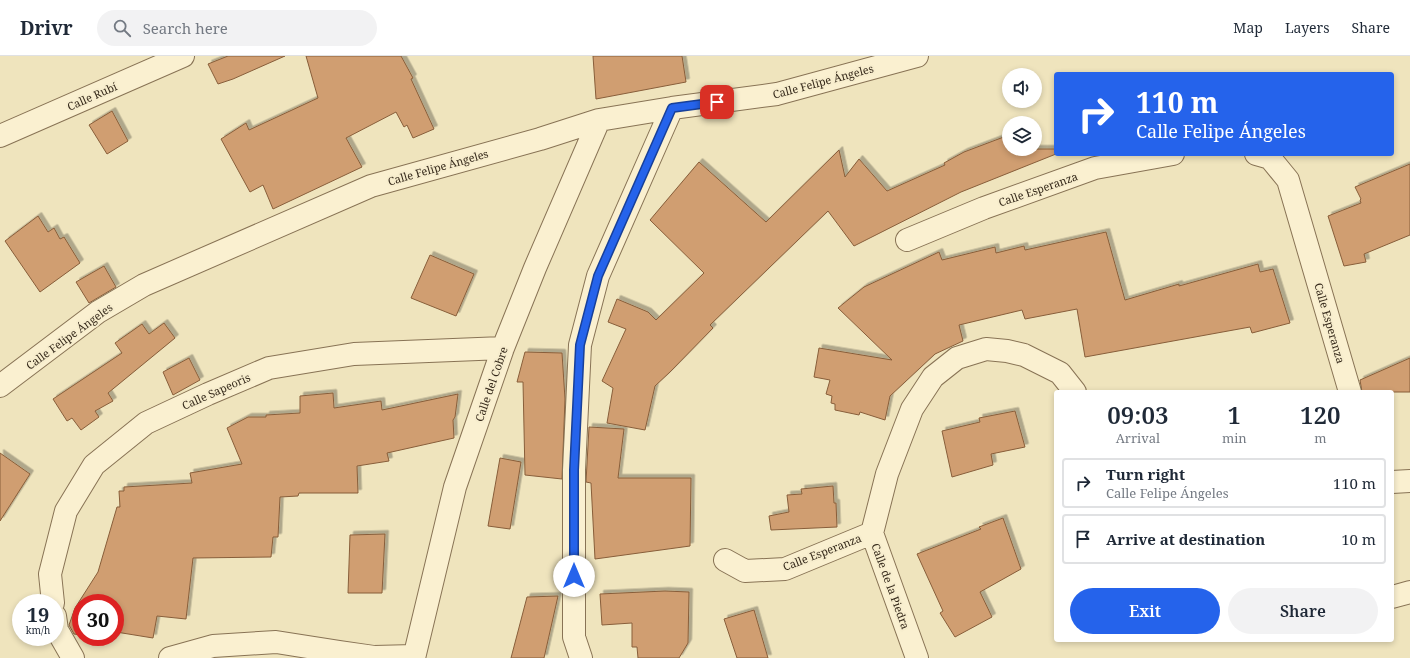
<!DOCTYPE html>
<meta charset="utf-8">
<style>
:root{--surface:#fff;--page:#f2f2f3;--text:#1f2937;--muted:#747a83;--line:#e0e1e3;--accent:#2563eb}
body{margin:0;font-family:"Noto Serif",serif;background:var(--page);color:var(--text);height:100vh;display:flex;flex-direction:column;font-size:15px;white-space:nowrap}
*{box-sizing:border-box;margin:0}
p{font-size:13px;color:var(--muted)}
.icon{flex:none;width:22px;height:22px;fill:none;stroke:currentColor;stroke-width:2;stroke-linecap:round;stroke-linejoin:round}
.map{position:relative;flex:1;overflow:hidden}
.drawer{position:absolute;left:1054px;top:334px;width:340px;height:252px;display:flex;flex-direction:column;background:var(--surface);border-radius:4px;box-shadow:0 2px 6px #0003}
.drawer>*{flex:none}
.banner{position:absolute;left:1054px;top:16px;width:340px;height:84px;border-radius:4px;box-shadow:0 2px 6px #0003;background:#2563eb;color:#fff;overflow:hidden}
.tools{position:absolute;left:1002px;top:12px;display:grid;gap:8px}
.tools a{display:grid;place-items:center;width:40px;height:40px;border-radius:50%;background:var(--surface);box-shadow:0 2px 6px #0003;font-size:20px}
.speed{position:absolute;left:12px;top:538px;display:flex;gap:8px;font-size:20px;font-weight:700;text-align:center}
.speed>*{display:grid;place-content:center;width:52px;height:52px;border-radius:50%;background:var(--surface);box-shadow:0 2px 6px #0003;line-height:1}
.speed small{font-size:10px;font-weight:400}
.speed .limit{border:6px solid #d22;background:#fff;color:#111}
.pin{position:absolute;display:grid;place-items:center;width:34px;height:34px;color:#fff;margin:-17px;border-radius:8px;box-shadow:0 2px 6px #0006}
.me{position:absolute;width:44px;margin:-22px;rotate:0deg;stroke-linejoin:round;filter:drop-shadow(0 0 3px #0008)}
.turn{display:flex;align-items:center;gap:14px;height:84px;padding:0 16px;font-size:18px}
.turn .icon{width:52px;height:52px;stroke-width:2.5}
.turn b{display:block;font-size:28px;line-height:34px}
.eta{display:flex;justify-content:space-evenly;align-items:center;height:68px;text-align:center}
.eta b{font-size:24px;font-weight:600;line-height:28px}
.button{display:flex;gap:8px;margin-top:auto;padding:8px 16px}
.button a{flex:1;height:46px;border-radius:24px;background:var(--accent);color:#fff;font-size:16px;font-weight:600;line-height:46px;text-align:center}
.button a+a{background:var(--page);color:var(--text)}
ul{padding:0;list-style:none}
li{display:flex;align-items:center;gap:12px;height:50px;margin:0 8px 6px;padding:0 8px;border:2px solid var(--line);border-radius:4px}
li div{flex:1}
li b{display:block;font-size:15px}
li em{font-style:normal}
header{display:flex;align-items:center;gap:24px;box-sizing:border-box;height:56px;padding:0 20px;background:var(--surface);border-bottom:1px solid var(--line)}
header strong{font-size:19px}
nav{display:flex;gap:22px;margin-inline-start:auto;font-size:14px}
.search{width:280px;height:36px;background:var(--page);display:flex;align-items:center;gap:10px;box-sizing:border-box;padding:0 14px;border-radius:22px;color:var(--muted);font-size:15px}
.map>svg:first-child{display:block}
</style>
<header>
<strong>Drivr</strong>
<div class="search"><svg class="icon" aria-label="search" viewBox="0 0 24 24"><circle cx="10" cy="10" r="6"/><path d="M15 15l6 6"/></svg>Search here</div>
<nav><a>Map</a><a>Layers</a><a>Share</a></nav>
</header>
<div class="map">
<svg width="1410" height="602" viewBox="0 0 1410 602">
<defs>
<filter id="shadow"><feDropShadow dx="3.5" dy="-3.5" stdDeviation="0" flood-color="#0004"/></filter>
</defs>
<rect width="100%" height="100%" fill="#efe4bd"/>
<path fill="#d09e71" stroke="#885e3a" filter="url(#shadow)" d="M228,0H285L233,23L218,28L208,8Z
M306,0H401L413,22L411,23L434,73L413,82L407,69L404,71L396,56L346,82L362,111L273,153L263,129L250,136L221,83L246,67L249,74L318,42Z
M593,0H682L686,26L596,43Z
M112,55L128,85L107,98L89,69Z
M1009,79V93H1056V98L961,136L854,190L828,155L710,269L713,272L670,316L655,330L645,374L607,367L613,332L602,325L626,273L608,266L617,243L648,256L656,264L704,217L650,164L699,106L766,166L839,94L845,121L859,103L887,135L945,109L944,107L964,96Z
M1410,108V179L1364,198L1366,206L1344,210L1328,160L1361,147L1360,144L1361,143L1355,131Z
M38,160L48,176L54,172L60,183L64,181L80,207L40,236L5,185Z
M1106,176L1125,244L1179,228V230L1258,208L1260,216L1273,213L1290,267L1252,277L1250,271L1085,301L1077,253L1025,263L1022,254L959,269L963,285L935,298L890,340L885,364L860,356L859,359L835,354V348L831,347L832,340L826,338L830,324L814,321L819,292L892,304L838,252L864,231L939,196L942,204L995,191L996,197L1024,190L1025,194Z
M430,199L474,218L456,260L411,242Z
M104,210L116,231L89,247L76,226Z
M164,267L175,282L108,337L113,345L95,355L99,361L81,374L72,362L67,365L53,343L122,297L115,287L142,268L149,278Z
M525,296L562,297L565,343L562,423L525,419L523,326H517Z
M189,302L200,324L173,339L163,316Z
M1410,302V336H1362L1360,324Z
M333,337L334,352L381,345L382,354L458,338L455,361L453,364L454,382L387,397L389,405L357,410L358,437H299L298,440L280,441L278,481H273L271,501L193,502L186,563L157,560L153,582L116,576L115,583L96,581H115V547H81V579L74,578L69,569L75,552L98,516L117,451H120L119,435H124V431L192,427L190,417L242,408L227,372L248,361H266V359L300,357V340Z
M1015,355L1025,391L991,398L993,409L952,421L942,375L980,366L979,362Z
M589,371L624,373L618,422H691L690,490L595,503L591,427L586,426Z
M0,397L30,418L0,465Z
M500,402L521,406L510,473L488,470Z
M833,430L834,447H836L837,471L771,474L769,460L789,456L787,439L802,438L801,433Z
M1003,462L1021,513L980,536L992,561L955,581L940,557L943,555L917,498L981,473L979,471Z
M385,478L382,537H348L350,479Z
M665,535L689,536L688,587L679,602H638L637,591H632V567L602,569L600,538Z
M558,540L544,602H511L527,541Z
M754,554L768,602H737L724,563Z"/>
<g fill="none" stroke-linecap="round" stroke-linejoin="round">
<defs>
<path id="minor" d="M0,80L183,0
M1256,98L1270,102L1288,124L1350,336
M907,184L984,152L1095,112L1173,98
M0,330L98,256L144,229L371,130L540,83L599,64L672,52L777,38L917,0
M1392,426L1410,425
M725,504L745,515L785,513L872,477
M1392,541L1410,536
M53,547L50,518L66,455L94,409L146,367L208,338L269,312L354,298L503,292
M55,560L57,574L73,602
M170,602L213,590L276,586L340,596L374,601L414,600
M414,602L455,431L503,292L535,212L599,64
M581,602L574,581V414L580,289L598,220L672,52
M917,602L872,477L887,418L912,353L933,321L957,302L986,293L1007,295L1024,299L1060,317L1075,336"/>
</defs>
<use href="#minor" stroke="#887355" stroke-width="24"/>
<use href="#minor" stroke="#faf0d0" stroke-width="22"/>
</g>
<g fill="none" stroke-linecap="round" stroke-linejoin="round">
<defs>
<path id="route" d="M574,520V414L580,289L598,220L672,52L717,46"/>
</defs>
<use href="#route" stroke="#184099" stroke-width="10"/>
<use href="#route" stroke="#2563eb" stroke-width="7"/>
</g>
<g text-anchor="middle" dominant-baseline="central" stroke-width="4" stroke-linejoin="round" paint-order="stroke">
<g font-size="11" fill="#362a1b" stroke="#f7edcd">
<text transform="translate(823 25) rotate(-15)">Calle Felipe Ángeles</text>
<text transform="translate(92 40) rotate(-24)">Calle Rubí</text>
<text transform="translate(438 111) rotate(-16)">Calle Felipe Ángeles</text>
<text transform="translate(1038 133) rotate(-19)">Calle Esperanza</text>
<text transform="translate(1330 267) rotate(74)">Calle Esperanza</text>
<text transform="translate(69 280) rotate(-36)">Calle Felipe Ángeles</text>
<text transform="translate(491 328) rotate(-71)">Calle del Cobre</text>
<text transform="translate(216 335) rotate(-24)">Calle Sapeoris</text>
<text transform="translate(822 496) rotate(-21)">Calle Esperanza</text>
<text transform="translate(891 530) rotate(70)">Calle de la Piedra</text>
</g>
</g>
</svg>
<div class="tools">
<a><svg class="icon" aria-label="sound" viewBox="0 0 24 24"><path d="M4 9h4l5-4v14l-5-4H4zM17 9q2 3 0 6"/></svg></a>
<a><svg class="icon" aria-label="layers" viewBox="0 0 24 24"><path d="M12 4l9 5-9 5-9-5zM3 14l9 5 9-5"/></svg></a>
</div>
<div class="speed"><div>19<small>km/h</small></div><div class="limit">30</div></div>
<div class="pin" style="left:717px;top:46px;background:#d93025"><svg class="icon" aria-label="arrive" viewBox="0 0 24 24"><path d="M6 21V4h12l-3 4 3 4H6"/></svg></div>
<svg class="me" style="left:574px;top:520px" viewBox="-20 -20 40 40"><circle r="19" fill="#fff"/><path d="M0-13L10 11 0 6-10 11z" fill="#2563eb"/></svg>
<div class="banner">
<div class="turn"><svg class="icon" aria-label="right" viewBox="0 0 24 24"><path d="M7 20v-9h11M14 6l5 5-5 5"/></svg><div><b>110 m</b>Calle Felipe Ángeles</div></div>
</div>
<section class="drawer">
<div class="eta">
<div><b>09:03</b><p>Arrival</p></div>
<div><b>1</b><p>min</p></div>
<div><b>120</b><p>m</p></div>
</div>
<ul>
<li><svg class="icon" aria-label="right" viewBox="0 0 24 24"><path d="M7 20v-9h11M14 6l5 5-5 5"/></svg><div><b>Turn right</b><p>Calle Felipe Ángeles</p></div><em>110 m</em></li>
<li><svg class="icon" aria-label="arrive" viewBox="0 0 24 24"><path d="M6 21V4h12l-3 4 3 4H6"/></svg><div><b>Arrive at destination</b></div><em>10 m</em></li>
</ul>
<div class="button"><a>Exit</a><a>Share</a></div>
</section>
</div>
